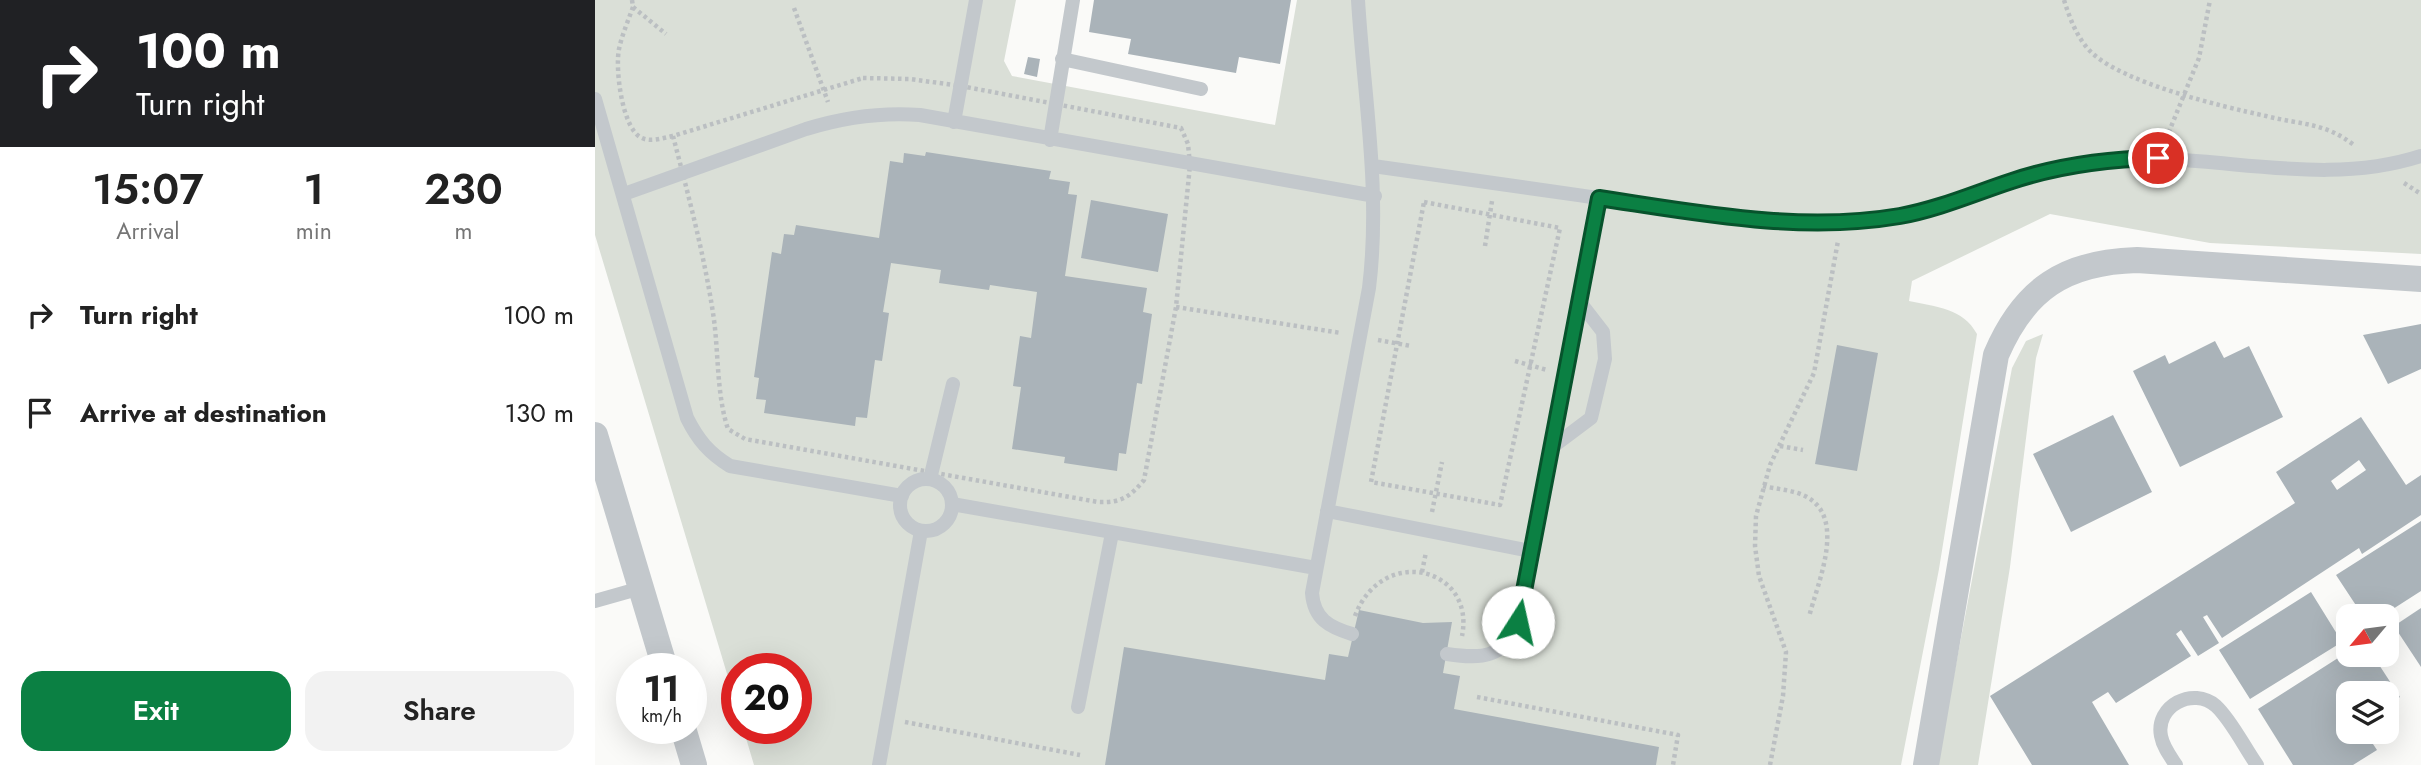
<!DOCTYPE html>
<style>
:root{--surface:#fff;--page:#f2f2f2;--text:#222;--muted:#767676;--accent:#0b8043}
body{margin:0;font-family:Jost,sans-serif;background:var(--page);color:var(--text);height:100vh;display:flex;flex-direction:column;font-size:26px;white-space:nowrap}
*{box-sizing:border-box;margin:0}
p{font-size:23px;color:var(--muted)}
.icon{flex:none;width:38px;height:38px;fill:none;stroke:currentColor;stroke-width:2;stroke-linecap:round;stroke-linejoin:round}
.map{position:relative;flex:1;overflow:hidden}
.drawer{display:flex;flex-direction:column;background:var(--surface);width:595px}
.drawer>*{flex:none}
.top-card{background:#202124;color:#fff;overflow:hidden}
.needle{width:46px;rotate:241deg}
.buttons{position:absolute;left:1741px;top:604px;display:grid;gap:14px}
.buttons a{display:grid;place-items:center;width:63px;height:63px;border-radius:14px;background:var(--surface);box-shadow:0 7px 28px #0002;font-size:35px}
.speed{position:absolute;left:21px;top:653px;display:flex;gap:14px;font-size:35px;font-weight:700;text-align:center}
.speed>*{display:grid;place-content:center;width:91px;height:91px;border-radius:50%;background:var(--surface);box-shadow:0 7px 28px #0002;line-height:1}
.speed small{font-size:18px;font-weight:400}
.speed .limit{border:10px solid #d22;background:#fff;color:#111}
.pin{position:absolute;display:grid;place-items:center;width:60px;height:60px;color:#fff;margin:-30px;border:4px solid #fff;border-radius:50%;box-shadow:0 2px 7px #0007}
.me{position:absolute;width:77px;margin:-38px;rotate:10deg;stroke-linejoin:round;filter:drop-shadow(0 0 5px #0008)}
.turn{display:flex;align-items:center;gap:24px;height:147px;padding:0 21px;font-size:32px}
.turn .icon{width:91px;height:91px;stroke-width:2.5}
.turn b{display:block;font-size:49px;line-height:60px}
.eta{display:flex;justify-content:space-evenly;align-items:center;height:119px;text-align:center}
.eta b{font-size:42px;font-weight:600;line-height:49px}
.primary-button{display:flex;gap:14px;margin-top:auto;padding:14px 21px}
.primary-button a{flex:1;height:80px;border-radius:21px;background:var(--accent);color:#fff;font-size:28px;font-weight:600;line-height:80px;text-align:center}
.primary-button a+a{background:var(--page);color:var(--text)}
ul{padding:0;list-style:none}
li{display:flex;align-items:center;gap:21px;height:98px;padding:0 21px}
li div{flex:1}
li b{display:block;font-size:26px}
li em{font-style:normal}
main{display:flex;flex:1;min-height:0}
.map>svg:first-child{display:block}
</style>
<main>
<section class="drawer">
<div class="top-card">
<div class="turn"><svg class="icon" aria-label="right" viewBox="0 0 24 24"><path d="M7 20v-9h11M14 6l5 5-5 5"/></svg><div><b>100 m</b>Turn right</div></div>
</div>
<div class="eta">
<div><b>15:07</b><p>Arrival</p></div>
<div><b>1</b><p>min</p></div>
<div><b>230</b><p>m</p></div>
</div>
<ul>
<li><svg class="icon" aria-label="right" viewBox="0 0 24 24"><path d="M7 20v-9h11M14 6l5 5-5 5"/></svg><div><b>Turn right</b></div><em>100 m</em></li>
<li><svg class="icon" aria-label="arrive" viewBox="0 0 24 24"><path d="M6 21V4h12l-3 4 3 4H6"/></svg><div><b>Arrive at destination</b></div><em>130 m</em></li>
</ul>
<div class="primary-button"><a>Exit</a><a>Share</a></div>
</section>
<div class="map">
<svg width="1826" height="765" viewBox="0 0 1826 765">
<rect width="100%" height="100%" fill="#fafaf8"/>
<path fill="#dadfd7" d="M0,0H421L409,61L417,76L680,125L702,0H1826V254L1615,243L1455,214L1317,281L1314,301C1341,307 1368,308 1382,334L1344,569L1306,765H159L148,728H201V668H142V707L0,235Z
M1448,334L1441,358L1415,567L1383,765H1342L1417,368L1431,341Z"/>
<path fill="#aab3b9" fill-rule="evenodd" d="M499,0H696L685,64L644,57L641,73L533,54L536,39L494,32Z
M433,57L445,59L442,77L429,74Z
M331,152L456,171L454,179L475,182L473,194L482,195L470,276L552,288L548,312L557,314L547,384L542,383L531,454L524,453L522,471L469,463L470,457L417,449L426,387L418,386L425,336L436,338L442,292L395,285L394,290L344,283L346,270L296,263L288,312L294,313L287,361L280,360L272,418L261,417L260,426L169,413L171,400L161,399L164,378L159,377L177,252L186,254L189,234L199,235L201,225L284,238L295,161L308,163L309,153L330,156Z
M496,200L573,214L563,272L486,258Z
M1826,324V369L1793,384L1768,335Z
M1620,341L1629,358L1654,346L1688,417L1585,467L1538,371L1570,355L1574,364Z
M1242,345L1283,353L1262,471L1220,464Z
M1518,415L1557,492L1476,532L1438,454Z
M1766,417L1811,485L1826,475V515L1767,554L1764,548L1627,638L1612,615L1608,617L1624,643L1603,656L1586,630L1581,634L1596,656L1521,703L1513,692L1497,702L1534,765H1437L1395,696L1700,503L1681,472ZM1764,460L1771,470L1742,490L1736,481Z
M1826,521V591L1787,616H1768L1741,575Z
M1716,592L1747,642L1655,699L1624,650Z
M1826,608V667L1799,626Z
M764,610L828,623L857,622L848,673L865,676L859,709L1064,747L1061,765H510L529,647L730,680L734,654L753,657Z
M1754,651V654H1777L1805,697L1792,705V693H1754V732H1770L1782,750L1758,765H1698L1663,709Z"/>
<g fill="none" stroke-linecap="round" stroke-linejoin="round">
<path stroke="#bbbfc2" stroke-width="4.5" stroke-dasharray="3.5 3.5" stroke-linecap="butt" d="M37,0L38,7C33,21 27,35 24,49C20,69 27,126 45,137C55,143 67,138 78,136
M1469,0C1475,19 1482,38 1496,52C1528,83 1625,106 1671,116C1706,125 1730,122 1760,146
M38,7L71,34
M199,8L233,102
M268,78L315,79L366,86L586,128L593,144L595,165L581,307L549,480C535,497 526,503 503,502L150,439L133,429C121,393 124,351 118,313C109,254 93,194 78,136Z
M1571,139L1604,58L1615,0
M1809,183L1826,194
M829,202L965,228L905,505L776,482Z
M890,246L897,201
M581,307L746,333
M783,340L816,346
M920,361L952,370
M1185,446L1208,450
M1168,486C1181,489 1198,490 1210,496C1253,517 1222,584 1214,617
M837,512L847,462
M827,572L831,552
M760,616C787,544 881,567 867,636
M882,697L1083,735L1078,765
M310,722L485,755
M1175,765L1188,696L1191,652L1164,576L1160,546L1161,516L1175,465L1219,373L1243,241"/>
<path stroke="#c3c8cc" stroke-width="14" d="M467,59L606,89
M0,99L92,418C103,440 114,453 135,466L307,496
M359,122L381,0
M455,140L478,0
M778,166C858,177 937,188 1016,200C1100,213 1185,228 1271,220C1359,212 1435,163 1524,159C1625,154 1728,188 1826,156
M29,194L211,129C250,117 285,112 325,115L780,196
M956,448L996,418L1010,359L1008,332L984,301
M335,479L358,384
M305 505a26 26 0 1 1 52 0a26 26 0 1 1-52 0Z
M357,504L721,568
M732,511L936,551
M0,601L46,588
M757,634C734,627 719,619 717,593L774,288C786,191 769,97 763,0
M852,654C887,659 908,659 923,622L1004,198
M483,707L517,533
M284,765L326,531
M1581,765C1575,756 1568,747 1566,736C1560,706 1598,686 1621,706C1637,721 1649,747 1662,765"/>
<path stroke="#c3c8cc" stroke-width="26" d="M0,435L70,668
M88,728L99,765
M1331,765L1401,355C1429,289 1470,262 1542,260L1826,279"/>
</g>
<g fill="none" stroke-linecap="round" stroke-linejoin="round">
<defs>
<path id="route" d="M923,622L1004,198C1104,213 1205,233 1305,216C1344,209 1380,193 1417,181C1465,165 1513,159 1563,158"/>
</defs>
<use href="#route" stroke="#07532c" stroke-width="18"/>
<use href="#route" stroke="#0b8043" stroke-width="12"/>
</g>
</svg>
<div class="buttons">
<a><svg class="needle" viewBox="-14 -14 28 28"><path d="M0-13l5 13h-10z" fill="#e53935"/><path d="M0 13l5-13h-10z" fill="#767676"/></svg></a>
<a><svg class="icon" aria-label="layers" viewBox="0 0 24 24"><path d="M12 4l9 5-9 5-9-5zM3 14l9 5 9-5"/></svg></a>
</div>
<div class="speed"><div>11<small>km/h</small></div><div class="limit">20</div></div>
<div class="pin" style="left:1563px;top:158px;background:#d93025"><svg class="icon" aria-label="arrive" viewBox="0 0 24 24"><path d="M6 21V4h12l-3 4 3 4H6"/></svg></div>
<svg class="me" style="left:923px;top:622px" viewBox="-20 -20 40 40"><circle r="19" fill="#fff"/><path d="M0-13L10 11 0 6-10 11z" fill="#0b8043"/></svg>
</div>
</main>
